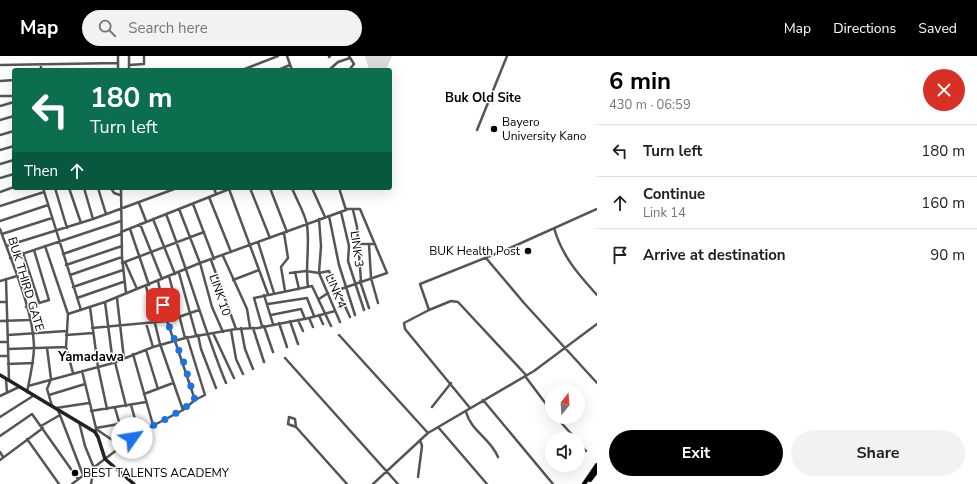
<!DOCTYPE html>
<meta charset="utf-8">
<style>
:root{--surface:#fff;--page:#f2f2f2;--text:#202124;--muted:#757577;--line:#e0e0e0;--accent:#000}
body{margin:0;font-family:"Nunito Sans",sans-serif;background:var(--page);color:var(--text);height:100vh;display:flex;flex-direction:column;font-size:15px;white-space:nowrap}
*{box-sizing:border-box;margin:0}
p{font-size:13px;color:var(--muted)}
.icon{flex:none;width:22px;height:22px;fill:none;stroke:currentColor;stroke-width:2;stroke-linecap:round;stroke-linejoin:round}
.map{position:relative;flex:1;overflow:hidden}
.details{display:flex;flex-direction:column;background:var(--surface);width:380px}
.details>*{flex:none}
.banner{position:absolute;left:12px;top:12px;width:380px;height:122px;border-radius:4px;box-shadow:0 4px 16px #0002;background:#0b6e4f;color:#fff;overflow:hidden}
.needle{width:26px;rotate:17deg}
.fabs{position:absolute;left:545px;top:328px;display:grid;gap:8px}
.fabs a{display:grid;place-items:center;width:40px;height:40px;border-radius:50%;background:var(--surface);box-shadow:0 4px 16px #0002;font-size:20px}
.pin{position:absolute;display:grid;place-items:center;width:34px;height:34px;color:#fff;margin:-17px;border-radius:8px;box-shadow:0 2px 6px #0006}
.me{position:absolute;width:44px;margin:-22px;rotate:58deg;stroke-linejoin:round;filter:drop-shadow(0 0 3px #0008)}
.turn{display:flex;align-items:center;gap:14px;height:84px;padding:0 12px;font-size:18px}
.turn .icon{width:52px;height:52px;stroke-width:2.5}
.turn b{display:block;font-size:28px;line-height:34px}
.then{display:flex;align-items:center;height:38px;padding:0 12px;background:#0003;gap:8px;font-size:15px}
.round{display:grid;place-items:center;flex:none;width:42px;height:42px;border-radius:21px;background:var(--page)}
.headline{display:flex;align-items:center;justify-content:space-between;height:68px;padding:0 12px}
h1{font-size:24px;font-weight:700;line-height:30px;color:var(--accent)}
.action{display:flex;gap:8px;margin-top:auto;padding:8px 12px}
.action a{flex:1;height:46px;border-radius:24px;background:var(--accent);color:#fff;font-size:16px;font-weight:700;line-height:46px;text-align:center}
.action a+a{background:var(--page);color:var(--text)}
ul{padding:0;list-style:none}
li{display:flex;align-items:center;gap:12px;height:52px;padding:0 12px;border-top:1px solid var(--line)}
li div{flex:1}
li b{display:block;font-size:15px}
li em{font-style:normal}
header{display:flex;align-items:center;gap:24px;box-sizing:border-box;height:56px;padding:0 20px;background:var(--accent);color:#fff}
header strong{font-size:19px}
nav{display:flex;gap:22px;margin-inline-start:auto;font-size:14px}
.search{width:280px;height:36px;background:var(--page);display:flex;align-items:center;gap:10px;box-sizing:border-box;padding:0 14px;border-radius:22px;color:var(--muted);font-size:15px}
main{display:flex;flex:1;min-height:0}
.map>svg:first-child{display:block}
</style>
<header>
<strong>Map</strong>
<div class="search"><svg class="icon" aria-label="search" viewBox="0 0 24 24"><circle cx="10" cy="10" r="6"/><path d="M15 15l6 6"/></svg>Search here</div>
<nav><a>Map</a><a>Directions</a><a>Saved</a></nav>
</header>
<main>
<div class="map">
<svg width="597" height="428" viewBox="0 0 597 428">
<rect width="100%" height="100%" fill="#fff"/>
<path fill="#dcdcdc" d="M365,0H392L386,14H369Z"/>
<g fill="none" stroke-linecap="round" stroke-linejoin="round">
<defs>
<path id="primary" d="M590,424L597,415
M584,428L597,409"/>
</defs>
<use href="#primary" stroke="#dbdbdb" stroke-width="5"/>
<path stroke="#555" stroke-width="2.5" d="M118,0V14
M129,0V14
M287,0L292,14
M349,0L354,8L349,14
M329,1L330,0
M0,9L118,7
M41,9V14
M129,9L144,8V0
M242,14L278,0
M278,14L290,9
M329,14L338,6L350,2
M0,25L14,24
M0,40H14
M0,50L14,46
M0,64L14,60
M477,74L507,0
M0,79L14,75
M0,94L14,90
M0,108L14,104
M0,122L14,118
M43,132L81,254
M55,132L67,172
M69,132L81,167
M84,132L93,163
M98,132L106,158
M111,132L114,137L120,139
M121,132L122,201L126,237
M214,132L216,138
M250,132L270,182
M270,132L287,176
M292,132C296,143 305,157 307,169C310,190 305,210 308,231
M312,132L325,161
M229,133L268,238
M0,136L14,131
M209,141L231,196
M139,147L146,165
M193,148L214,203
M0,150L44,136
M179,153L200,207L212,251L223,276
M353,154L357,171L361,225
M341,156L349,190L348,205L364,254
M166,158C188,214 203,271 226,327
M329,160L339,209L355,259
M153,163L175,218
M319,163L321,190L319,217L340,266
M0,165L48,149
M140,168L162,223
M554,172C562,200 578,218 597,239
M0,173C12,207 33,254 34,290C34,305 30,321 27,336
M130,173L149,229
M121,176L232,132
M284,177L288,202L281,211L285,235
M2,178L52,162
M258,186L274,237
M359,188H375
M369,188L371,222L378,247
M6,190L93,163L177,132
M45,190L68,258L66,291L73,317
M23,197L39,246
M63,198L121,178
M223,200L247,253L250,271
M10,202L121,165
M486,202L524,247L597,327
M211,204L236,273
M125,206L137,233
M122,207L204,176
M66,209L122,190
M295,216L299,233
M179,217L196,279
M290,217L306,215L319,217L329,215L350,261
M70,219L122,201
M169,220L185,282
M6,223L9,324
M233,224L259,214
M0,225L17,220
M158,225L166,262L174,285
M360,225L369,252
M146,230L160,288L183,354
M73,231L123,214
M338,234L387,217L360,153H346
M264,239L273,268
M77,242L123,226
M117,242L124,303
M319,243L328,237
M0,246H6
M105,246L113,307
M268,248L307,242L314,260
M26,251L49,244L34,194
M90,251L98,311L107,353
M429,254L404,267L405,273L470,352
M68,258L105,246L200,207L346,154L339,132
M271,259L301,253L305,263
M319,259L323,268
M309,262L313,271
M298,264L303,275
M0,265L29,264
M290,265L298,288
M146,267L153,291
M279,267L287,291
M262,270L254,242L312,230L331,270
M264,270L273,296
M92,272L167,265L199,254
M241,272L245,293L253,313
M253,272L264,306
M231,274L236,303L243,318
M213,277L234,322
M8,279L66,275
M66,279L93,277
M198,279L201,293L216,332
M339,279L428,377
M175,285L195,344
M0,286H8
M47,292L51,323L47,333L52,350
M8,293L66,291
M146,294L158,333
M133,298L153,369
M0,300H8
M285,302L398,428
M115,306L126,350
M8,308L33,307
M82,315L96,372L95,376
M526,319L458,246L451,245L429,254L420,228L510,192L597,153
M525,320L552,356
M6,323L7,337
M28,330L113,307L153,291L185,282L236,273L258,272L309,262L335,255
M144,338L173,327
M49,339L85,328
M0,340L19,331
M483,344L553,428
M131,349L139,377
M432,351L451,327
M56,352L89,347
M115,352L125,386
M58,354L83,419
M91,355L146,346
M466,356C471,375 491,383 498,401
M0,361L33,340
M556,361L576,383
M79,366L85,390L94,412L91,428
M41,370L60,359
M296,371L295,363L289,361L288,368L296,371L347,428
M438,371L487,428
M96,372L119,368
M96,373L121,390
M0,380L32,358L78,423
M27,383L59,428
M578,386L586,395
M0,396L3,401
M0,404L43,372
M418,421L422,390L420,384
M72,428L139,377L183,354L195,344L205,339L187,281
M373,428L428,377L534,315L597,268"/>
<path stroke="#222" stroke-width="3.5" d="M0,319L95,376L98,381L105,403L134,428"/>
<use href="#primary" stroke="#000" stroke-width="4"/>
</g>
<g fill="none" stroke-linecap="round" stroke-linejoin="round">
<path stroke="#1a73e8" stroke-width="7" stroke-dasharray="0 12.6" d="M132,382C153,368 176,360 195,344L184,307L167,265L163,249"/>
</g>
<g fill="#000" stroke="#fff" stroke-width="1.5">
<circle cx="494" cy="73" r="4"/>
<circle cx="528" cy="195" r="4"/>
<circle cx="75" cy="417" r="4"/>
</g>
<g text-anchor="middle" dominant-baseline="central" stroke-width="3" stroke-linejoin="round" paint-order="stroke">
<g font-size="12" fill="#000" stroke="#fff" text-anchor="start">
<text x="502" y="66">Bayero<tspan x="502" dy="14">University Kano</tspan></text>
<text x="520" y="195" text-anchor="end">BUK Health Post</text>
<text x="83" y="417">BEST TALENTS ACADEMY</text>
</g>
<g font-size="12" fill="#000" stroke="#fff">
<text transform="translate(357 193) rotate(82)">LINK 3</text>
<text transform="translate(26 228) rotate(73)">BUK THIRD GATE</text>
<text transform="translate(336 235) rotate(67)">LINK 4</text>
<text transform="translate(220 239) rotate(71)">LINK 10</text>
</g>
<g font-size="13" font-weight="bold" fill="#000" stroke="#fff">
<text x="483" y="42">Buk Old Site</text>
<text x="91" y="301">Yamadawa</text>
</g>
</g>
</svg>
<div class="fabs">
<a><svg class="needle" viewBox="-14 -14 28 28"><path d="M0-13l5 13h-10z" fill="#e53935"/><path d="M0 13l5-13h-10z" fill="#757577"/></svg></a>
<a><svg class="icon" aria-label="sound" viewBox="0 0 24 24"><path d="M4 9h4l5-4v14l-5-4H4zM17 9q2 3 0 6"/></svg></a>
</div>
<div class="pin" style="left:163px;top:249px;background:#d93025"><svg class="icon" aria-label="arrive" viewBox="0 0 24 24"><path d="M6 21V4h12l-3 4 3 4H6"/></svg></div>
<svg class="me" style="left:132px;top:382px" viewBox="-20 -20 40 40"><circle r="19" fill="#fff"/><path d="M0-13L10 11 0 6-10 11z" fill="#1a73e8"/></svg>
<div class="banner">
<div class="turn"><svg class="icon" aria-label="left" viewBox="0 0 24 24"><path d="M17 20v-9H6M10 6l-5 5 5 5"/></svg><div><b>180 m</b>Turn left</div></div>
<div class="then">Then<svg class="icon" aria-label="ahead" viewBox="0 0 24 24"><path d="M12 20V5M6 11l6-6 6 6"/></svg></div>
</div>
</div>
<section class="details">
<div class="headline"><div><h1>6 min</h1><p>430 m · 06:59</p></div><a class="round" style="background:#d93025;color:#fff"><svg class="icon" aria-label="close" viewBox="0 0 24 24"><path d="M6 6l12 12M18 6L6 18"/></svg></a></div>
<ul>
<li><svg class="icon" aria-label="left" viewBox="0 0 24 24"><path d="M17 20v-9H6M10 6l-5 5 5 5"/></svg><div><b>Turn left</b></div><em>180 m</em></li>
<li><svg class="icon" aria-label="ahead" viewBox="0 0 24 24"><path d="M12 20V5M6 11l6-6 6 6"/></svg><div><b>Continue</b><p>Link 14</p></div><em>160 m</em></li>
<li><svg class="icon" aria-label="arrive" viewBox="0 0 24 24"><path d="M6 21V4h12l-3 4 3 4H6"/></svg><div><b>Arrive at destination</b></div><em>90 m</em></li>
</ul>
<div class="action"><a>Exit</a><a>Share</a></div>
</section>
</main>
